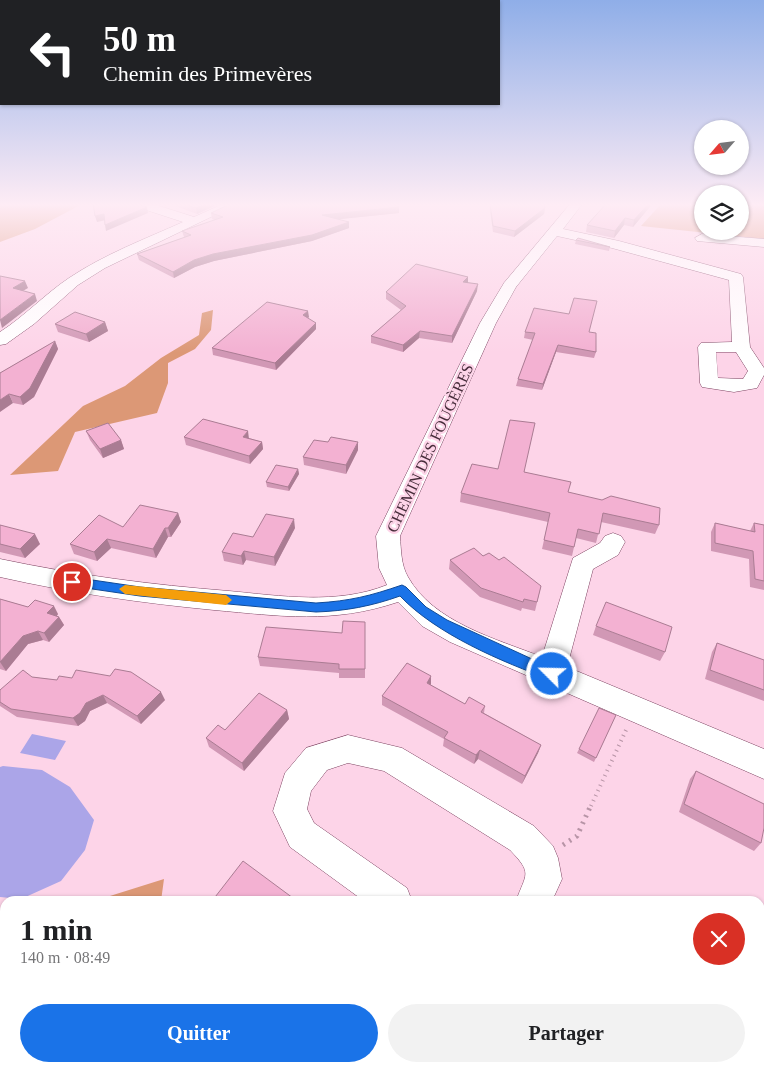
<!DOCTYPE html>
<html lang="fr">
<meta charset="utf-8">
<style>
:root{--surface:#fff;--page:#f2f2f2;--text:#202124;--muted:#757577;--accent:#1a73e8}
body{margin:0;font-family:Georgia,serif;background:var(--page);color:var(--text);height:100vh;display:flex;flex-direction:column;font-size:19px;white-space:nowrap}
*{box-sizing:border-box;margin:0}
p{font-size:16px;color:var(--muted)}
.icon{flex:none;width:28px;height:28px;fill:none;stroke:currentColor;stroke-width:2;stroke-linecap:round;stroke-linejoin:round}
.map{position:relative;flex:1;overflow:hidden}
.side{position:absolute;left:0px;top:896px;width:765px;height:176px;display:flex;flex-direction:column;background:var(--surface);border-radius:15px 15px 0 0;box-shadow:0 1px 4px #0004}
.side>*{flex:none}
.hud{position:absolute;left:0px;top:0px;width:500px;height:105px;box-shadow:0 1px 4px #0004;background:#202124;color:#fff;overflow:hidden}
.needle{width:32px;rotate:242deg}
.controls{position:absolute;left:694px;top:120px;display:grid;gap:10px}
.controls a{display:grid;place-items:center;width:55px;height:55px;border-radius:50%;background:var(--surface);box-shadow:0 1px 4px #0004;font-size:25px}
.pin{position:absolute;display:grid;place-items:center;width:42px;height:42px;color:#fff;margin:-21px;border:2px solid #fff;border-radius:50%;box-shadow:0 1px 5px #0007}
.me{position:absolute;width:55px;margin:-28px;rotate:293deg;stroke-linejoin:round;filter:drop-shadow(0 0 4px #0008)}
.turn{display:flex;align-items:center;gap:18px;height:105px;padding:0 20px;font-size:22px}
.turn .icon{width:65px;height:65px;stroke-width:2.5}
.turn b{display:block;font-size:35px;line-height:42px}
.round{display:grid;place-items:center;flex:none;width:52px;height:52px;border-radius:26px;background:var(--page)}
.head{display:flex;align-items:center;justify-content:space-between;height:85px;padding:0 20px}
h1{font-size:30px;font-weight:600;line-height:38px}
.button{display:flex;gap:10px;margin-top:auto;padding:10px 20px}
.button a{flex:1;height:58px;border-radius:30px;background:var(--accent);color:#fff;font-size:20px;font-weight:600;line-height:58px;text-align:center}
.button a+a{background:var(--page);color:var(--text)}
.map>svg:first-child{display:block}
</style>
<div class="map">
<svg width="764" height="1072" viewBox="0 0 764 1072">
<rect width="100%" height="100%" fill="#fdd4e8"/>
<path fill="#dc9876" d="M0,203H84L35,229L0,242Z
M662,203H702V231H740V203H764V239L641,226Z
M213,310L211,330L195,349L168,363V383L157,413L75,432L58,471L10,475L83,406L125,386L161,358L199,335L202,313Z
M164,879L161,901H94Z
M0,914H5V1068H138L137,1072H0Z"/>
<path fill="#aba5e8" d="M32,734L66,741L55,760L20,753Z
M3,766L42,770L70,787L94,820L85,850L61,881L21,899L0,897V767Z"/>
<g fill="none" stroke-linecap="round" stroke-linejoin="round">
<defs>
<path id="minor" d="M132,203H150L194,217L225,203H240L105,268L78,285L34,324L6,344L0,345V332C25,316 45,294 69,278C105,254 145,239 183,222L134,206Z
M571,203H583L563,229L619,241L741,274L743,277L750,347L764,368V375L757,388L734,392L702,387L700,383L698,347L701,343L732,342L729,280L612,248L557,236L516,287L496,323L400,536C401,550 401,565 408,577C434,623 497,639 542,657L573,558L600,543L605,536L613,533L621,536L625,542L618,555L593,569L567,667L764,749V779L450,642L422,626L398,602C332,624 281,616 214,610C142,603 71,593 0,577V559C76,575 152,585 229,591C281,596 337,605 387,585L379,568L376,536L480,323L504,283ZM716,352H736L748,371L743,379L718,378Z
M702,234L764,239V247L697,241L695,238Z
M348,735L402,748L534,826L553,846L558,858L562,879L552,901H516C526,873 533,874 510,850L384,771L348,763L327,770L311,791L307,809L314,823L407,888L412,901H364L290,847L273,811L285,773L306,748Z
M434,1068H477L475,1072H432Z"/>
</defs>
<use href="#minor" stroke="#7d4462" stroke-width="1"/>
<path stroke="#b794a6" stroke-width="4" stroke-dasharray="1 4.5" stroke-linecap="butt" d="M591,806L626,730"/>
<path stroke="#b794a6" stroke-width="5" stroke-dasharray="2 5.5" stroke-linecap="butt" d="M563,845L577,836L591,805"/>
<use href="#minor" fill="#fff" fill-rule="evenodd"/>
</g>
<path fill="#d198b5" d="M155,203H221L197,214L170,204L166,206Z
M489,203H544L545,208L544,214L514,237L493,232Z
M602,203H653L633,227L624,225L614,238L586,232L587,225L603,207L602,206Z
M211,213H399L339,219L349,228L312,241L214,261L195,267L174,278L139,260L137,254L185,237H184L182,231L215,220L212,219Z
M576,240L610,247L609,251L575,244Z
M468,283L477,291L452,343L419,338L403,352L371,343V336L401,310L386,299V292Z
M309,317L308,318L316,329L276,370L213,355L212,348Z
M105,322L108,331L89,342L58,332L55,324Z
M525,332H589L596,352L594,358L556,352L542,390L516,386L518,379L533,340L524,338Z
M55,341L58,349L34,397L23,405L13,403L0,373Z
M86,431L121,440L124,449L103,458L90,440Z
M184,437L249,438L262,442L263,449L250,464L186,445Z
M358,450L346,474L304,465L303,457Z
M298,469L299,474L289,491L267,487L266,482Z
M498,469L525,472L568,492L659,525L655,534L601,522L596,543L576,538L572,556L542,549L548,522L460,502L461,493Z
M178,513L181,522L171,537H168L156,558L111,548L97,561L74,554L70,544L123,527Z
M715,523L750,531L754,523L764,525V590L750,587L749,559L711,551V532Z
M0,525L40,544L25,558L0,552Z
M295,528L275,566L246,560L243,565L224,561L222,552L253,537Z
M483,556L499,560L541,586L535,611L522,608L521,611L480,597L449,569L450,560Z
M0,599L28,607L58,614L57,616L59,617L64,625L49,642L43,640L28,644L6,671L0,669Z
M365,622V678H339V673L260,666L258,657L342,633Z
M596,626L665,652L660,661L593,635Z
M717,643L764,660V701L705,679L712,652Z
M431,676V685L465,704L485,706L484,713L541,745L538,753L522,784L478,759L474,764L443,746L444,739L382,705V696Z
M32,677L57,680L165,700L141,724L107,703L90,711L85,721L78,726L17,717L0,706V690Z
M287,710L289,719L244,771L209,747L206,738L225,730Z
M616,715L594,762L577,753L579,749Z
M696,771L761,843L754,851L679,812L690,779Z
M764,906V947L760,944V919L762,908Z
M548,1068H573L580,1072H546Z
M672,1068H689L696,1072H671Z"/>
<path fill="#aa7c93" d="M165,203H170V204L166,206Z
M207,203H221L197,214L196,208Z
M649,203H653L633,227L634,220Z
M147,207L148,213L106,231L105,225Z
M399,207V213L322,221V215Z
M545,208L544,214L514,237L515,231Z
M104,214L106,220L97,222L95,216Z
M625,218L624,225L614,238L615,231Z
M349,222V228L312,241L214,261L195,267L174,278L173,272L194,260L213,254Z
M468,277V284L463,282Z
M25,281L28,288L16,295L13,288Z
M478,284L477,291L452,343V336Z
M35,294L37,301L2,328L0,320Z
M308,311L309,317L304,322L303,315Z
M105,322L108,331L89,342L86,334Z
M316,323V329L276,370L275,363Z
M420,331L419,338L403,352V345Z
M55,341L58,349L34,397L23,405L20,397Z
M558,345L556,352L542,390L543,384Z
M9,394L13,403L0,412V400Z
M248,431L249,439L243,437Z
M121,440L124,449L103,458L100,449Z
M262,442L263,449L250,464L249,456Z
M358,442V450L346,474V465Z
M298,469L299,474L289,491L288,487Z
M178,513L181,522L171,537L168,528Z
M294,519L295,528L275,566L274,557Z
M165,528L168,537L156,558L153,549Z
M35,534L40,544L25,558L20,549Z
M107,539L111,548L97,561L94,552Z
M244,551L246,560L243,565L241,556Z
M54,606L58,614L52,622L47,613Z
M59,617L64,625L49,642L44,633Z
M38,631L43,640L28,644L6,671L0,662L23,636Z
M431,676V685L427,683Z
M161,692L165,700L141,724L137,716Z
M103,695L107,703L90,711L85,721L78,726L73,718L86,703Z
M287,710L289,719L244,771L242,763Z
M541,745L538,753L522,784L525,776Z
M480,750L478,759L474,764L476,755Z"/>
<path fill="#f3b1d2" stroke="#aa7c93" d="M93,203H134L147,207L105,225L104,214L95,216Z
M181,203H207L196,208Z
M232,203H392L399,207L322,215L349,222L312,235L213,254L194,260L173,272L137,254L191,235L182,231L223,217L211,213Z
M490,203H544L545,208L515,231L493,226Z
M607,203H649L634,220L625,218L615,231L587,225Z
M578,238L610,247L576,240Z
M416,264L468,277L463,282L478,284L452,336L420,331L403,345L371,336L406,306L386,292Z
M0,276L25,281L13,288L35,294L0,320Z
M574,298L597,301L589,332L596,333V352L558,345L543,384L518,379L535,333L525,332L534,308L569,314Z
M267,302L308,311L303,315L316,323L275,363L212,348Z
M75,312L105,322L86,334L55,324Z
M55,341L30,388L20,397L9,394L0,400V373Z
M203,419L248,431L243,437L262,442L249,456L184,437Z
M510,420L535,423L524,472L571,482L568,492L602,500L611,496L660,508L659,525L603,513L599,534L578,529L574,547L544,540L550,513L461,493L472,464L498,469Z
M108,423L121,440L100,449L86,431Z
M331,437L358,442L346,465L303,457L314,440L328,442Z
M276,465L298,469L288,487L266,482Z
M140,505L178,513L168,528H165L153,549L107,539L94,552L70,544L99,515L123,527Z
M266,514L294,519L274,557L244,551L241,556L222,552L233,533L253,537Z
M715,523L755,532L754,523L764,525V581L755,579L753,551L715,543Z
M0,525L35,534L20,549L0,544Z
M474,548L483,556L489,553L499,560L504,557L541,586L537,602L524,599L523,602L481,588L450,560Z
M0,599L28,607L35,600L54,606L47,613L59,617L44,633L38,631L23,636L0,662Z
M606,602L672,627L665,652L596,626Z
M343,621L365,622V669H339V664L258,657L266,627L342,633Z
M717,643L764,660V690L710,670Z
M407,663L431,676L427,683L465,704L469,697L485,706L481,712L541,745L525,776L480,750L476,755L444,738L448,732L382,696Z
M115,669L131,672L161,692L137,716L103,695L86,703L80,713L73,718L11,709L0,702V690L23,670L32,677L57,680L59,676L72,678L76,670L110,676Z
M259,693L287,710L242,763L206,738L218,725L225,730Z
M599,708L616,715L596,758L579,749Z
M696,771L764,804V828L761,843L684,804Z
M243,861L297,901H212Z
M550,1068H573L580,1072H548Z
M678,1068H689L696,1072H677Z"/>
<linearGradient id="sky" x2="0" y2="1"><stop stop-color="#8faee8"/><stop offset="0.58" stop-color="#feecf5"/><stop offset="1" stop-color="#feecf5" stop-opacity="0"/></linearGradient>
<rect width="764" height="353" fill="url(#sky)"/>
<path fill="#1a73e8" stroke="#114b97" d="M72,577L140,587L316,603C350,601 370,596 402,585L406,587L426,607L447,620L556,670L558,674L556,678L552,680C502,662 436,634 400,596C372,606 346,611 316,612L140,596L72,586L66,582Z"/>
<path fill="#f59e0b" d="M125,585L226,595L232,600L226,605L125,594L119,589Z"/>
<g text-anchor="middle" dominant-baseline="central" stroke-width="4.5" stroke-linejoin="round" paint-order="stroke">
<g font-size="16" fill="#472d3b" stroke="#fdd4e8">
<text transform="translate(430 448) rotate(-65)">CHEMIN DES FOUGÈRES</text>
</g>
</g>
</svg>
<div class="controls">
<a><svg class="needle" viewBox="-14 -14 28 28"><path d="M0-13l5 13h-10z" fill="#e53935"/><path d="M0 13l5-13h-10z" fill="#757577"/></svg></a>
<a><svg class="icon" aria-label="layers" viewBox="0 0 24 24"><path d="M12 4l9 5-9 5-9-5zM3 14l9 5 9-5"/></svg></a>
</div>
<div class="pin" style="left:72px;top:582px;background:#d93025"><svg class="icon" aria-label="arrive" viewBox="0 0 24 24"><path d="M6 21V4h12l-3 4 3 4H6"/></svg></div>
<svg class="me" style="left:552px;top:674px" viewBox="-20 -20 40 40"><circle r="17" fill="#1a73e8" stroke="#fff" stroke-width="3"/><path d="M0-11L8 9 0 5-8 9z" fill="#fff"/></svg>
<div class="hud">
<div class="turn"><svg class="icon" aria-label="left" viewBox="0 0 24 24"><path d="M17 20v-9H6M10 6l-5 5 5 5"/></svg><div><b>50 m</b>Chemin des Primevères</div></div>
</div>
<section class="side">
<div class="head"><div><h1>1 min</h1><p>140 m · 08:49</p></div><a class="round" style="background:#d93025;color:#fff"><svg class="icon" aria-label="close" viewBox="0 0 24 24"><path d="M6 6l12 12M18 6L6 18"/></svg></a></div>
<div class="button"><a>Quitter</a><a>Partager</a></div>
</section>
</div>
